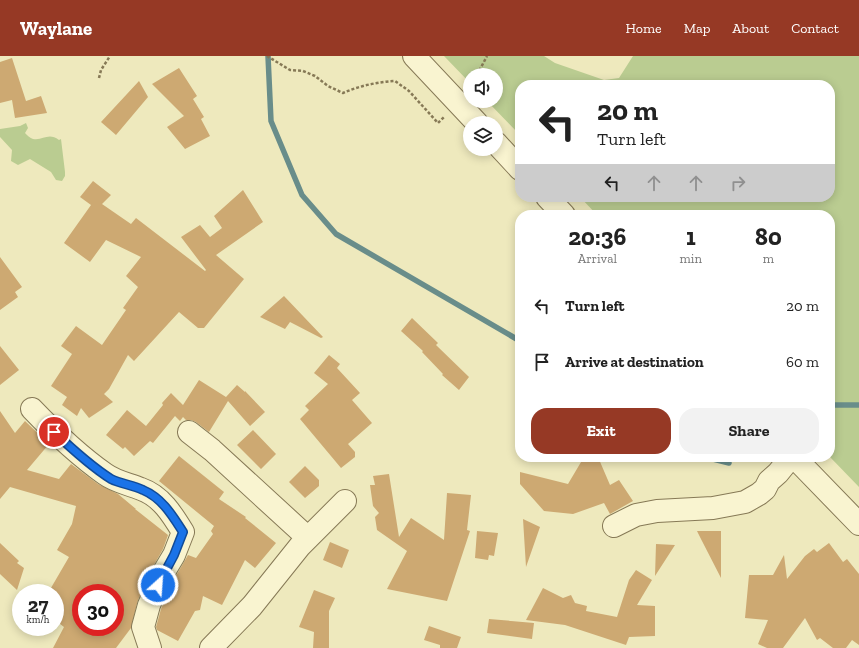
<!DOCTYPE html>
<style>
:root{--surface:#fff;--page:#f2f2f2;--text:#222;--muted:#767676;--accent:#963925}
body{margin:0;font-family:"Zilla Slab",serif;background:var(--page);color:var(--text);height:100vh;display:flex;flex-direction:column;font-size:15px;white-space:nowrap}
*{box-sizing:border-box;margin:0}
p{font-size:13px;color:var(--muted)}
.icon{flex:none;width:22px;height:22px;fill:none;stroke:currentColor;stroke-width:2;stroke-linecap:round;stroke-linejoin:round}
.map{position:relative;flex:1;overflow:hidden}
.side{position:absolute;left:515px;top:154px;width:320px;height:252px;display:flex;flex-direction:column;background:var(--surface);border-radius:16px;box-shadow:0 2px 10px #0003}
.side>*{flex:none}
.hud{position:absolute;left:515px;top:24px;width:320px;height:122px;border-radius:16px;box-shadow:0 2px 10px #0003;background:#fff;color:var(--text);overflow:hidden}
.controls{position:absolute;left:463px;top:12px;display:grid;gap:8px}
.controls a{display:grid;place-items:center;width:40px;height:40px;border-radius:50%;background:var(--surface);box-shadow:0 2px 10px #0003;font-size:20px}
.speed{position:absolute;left:12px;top:528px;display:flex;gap:8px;font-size:20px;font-weight:700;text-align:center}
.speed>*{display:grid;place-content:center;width:52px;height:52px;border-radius:50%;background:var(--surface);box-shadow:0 2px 10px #0003;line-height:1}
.speed small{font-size:10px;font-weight:400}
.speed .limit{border:6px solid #d22;background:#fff;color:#111}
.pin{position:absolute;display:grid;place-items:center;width:34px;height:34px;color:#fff;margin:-17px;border:2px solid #fff;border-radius:50%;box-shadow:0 1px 4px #0007}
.me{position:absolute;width:44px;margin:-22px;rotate:26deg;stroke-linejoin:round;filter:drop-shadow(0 0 3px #0008)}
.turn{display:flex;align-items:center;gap:14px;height:84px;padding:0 16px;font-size:18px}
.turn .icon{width:52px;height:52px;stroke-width:2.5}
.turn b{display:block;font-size:28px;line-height:34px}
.lanes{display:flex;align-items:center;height:38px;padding:0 16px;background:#0003;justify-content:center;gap:20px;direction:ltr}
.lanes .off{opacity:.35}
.eta{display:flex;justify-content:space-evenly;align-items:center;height:68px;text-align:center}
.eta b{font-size:24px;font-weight:700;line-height:28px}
.action{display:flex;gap:8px;margin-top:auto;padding:8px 16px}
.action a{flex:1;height:46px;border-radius:16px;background:var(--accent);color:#fff;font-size:16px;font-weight:700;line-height:46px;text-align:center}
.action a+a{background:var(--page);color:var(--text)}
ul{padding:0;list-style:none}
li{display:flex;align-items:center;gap:12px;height:56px;padding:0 16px}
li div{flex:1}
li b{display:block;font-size:15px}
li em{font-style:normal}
header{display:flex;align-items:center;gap:24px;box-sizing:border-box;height:56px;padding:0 20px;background:var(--accent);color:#fff}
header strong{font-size:19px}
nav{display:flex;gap:22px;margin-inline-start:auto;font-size:14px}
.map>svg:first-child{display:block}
</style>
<header>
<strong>Waylane</strong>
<nav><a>Home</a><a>Map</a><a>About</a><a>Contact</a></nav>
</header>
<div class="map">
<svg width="859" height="592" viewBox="0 0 859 592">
<rect width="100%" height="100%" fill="#eee9bd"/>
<path fill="#bacc91" d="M444,0H544L555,7L604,24L619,22L633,0H859V431L830,401V159H597L580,141H830V29H520V79L487,45H496V19H470V27Z
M26,67L28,72L25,77C27,79 30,82 33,83C43,85 48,76 59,84L61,83L65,116V120L62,125L56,124L51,116L30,103L18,109L11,105L12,94L0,81V73L20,70Z"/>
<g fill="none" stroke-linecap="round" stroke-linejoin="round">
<path stroke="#698d8a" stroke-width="5.5" d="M268,0L271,65L302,139L336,178L520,285
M830,349H859
M705,401L729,407"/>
</g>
<path fill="#cda972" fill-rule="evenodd" d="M12,2L26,45L41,40L47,57L15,62L12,44L0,47V6Z
M179,12L197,40L193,43L204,61L201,63L210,80L185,93L167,71L184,60L152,28Z
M139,25L148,41L116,79L101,66Z
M93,125L111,139L102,148L131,168L136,162L205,215L206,214L181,181L200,169L210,181L222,172L214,160L243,134L263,166L216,199L244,223L204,272H198L179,256L134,305L128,299L109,333L104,338L113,346L89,362L81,352L77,360L62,349L67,341L51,330L72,298L61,290L76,270L102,289L126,254L123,252L138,231L126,220L141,201L106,184L90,206L64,187L91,149L80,141Z
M0,201L22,231L15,236L18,241L0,254Z
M284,240L323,281L321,282L290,266L285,273L260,261Z
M412,262L438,287L436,289L469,321L459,334L442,319L443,318L422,296L423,295L401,275Z
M0,290L19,314L0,329Z
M329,299L340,308L337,312L360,337L352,344L372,367L348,388L355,396V401L341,412L300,363L309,354L305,350L328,328L314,317Z
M199,324L226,341L237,329L245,336V335L265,356L250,370L228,345L209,376L196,366L191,364H186L183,361L180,365L175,360L153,387L150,385L134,400L125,391L123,393L106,379L127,354L146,370L163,349L162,347L171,337L183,349Z
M0,355L15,377L25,365L49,388L27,414L59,423L71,408L98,428L118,438L136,453H135L168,479L163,493L151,514L138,544L131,572L116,592H53L64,571L55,564V537H48L69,501L57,494L72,468L76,450L10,431L0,443ZM81,537H115V571H81Z
M253,374L276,398L261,413L237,389Z
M179,400L224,436L219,443L246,461L245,462L276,487L255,512L245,504L222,549L203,540L200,554L195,555L178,585L157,574L156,571L161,553L173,525L188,499L196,502L213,478L211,475L214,470L159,425Z
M584,401H598L610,429L619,424L633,445L610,458L604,447L573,458L544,455L520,428V416L568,428Z
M305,410L319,424V430L305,442L289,426Z
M389,418L399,481L411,462L444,484L447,437L471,439L467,474L470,475L447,545L387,533L407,495L377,474L375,461L379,457L373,450L370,429H375L373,420Z
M523,463L540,471L526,511Z
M477,475L498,477L494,500L489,499L488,504L475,502Z
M697,475H721V522L702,485Z
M330,486L349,494L342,512L323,504Z
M0,487L19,505L17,507L24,512L17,534L0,518Z
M829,487L843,506L847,503L859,518V589L852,584L846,592H833L820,582L817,584L805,562L783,592H767L758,588L768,564L745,562L749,519H773L784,499L787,523L805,500L814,493L817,496Z
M656,488L675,489L655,520Z
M636,514L652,524L637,549L655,550V580L629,581L626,589L565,569L526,564L543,532L563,542L571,539L575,547L587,550L586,555L617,561L629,524Z
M314,534L335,542L329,555V592H313L314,576L299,571Z
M489,563L534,567L532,583L487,577Z
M429,570L461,581L457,592H440V589L424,584Z"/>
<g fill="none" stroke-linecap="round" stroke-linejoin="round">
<defs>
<path id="minor" d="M414,0L477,67
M496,87L520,113
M547,141L564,159
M32,353C55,377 78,399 105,418C116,426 129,428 141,433C161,440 172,458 183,476L174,499L162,519L149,549L143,571L150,592
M189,376L212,394L308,482
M794,401L859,468
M614,470L636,459L657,455L713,452L745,446L759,438L765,433L769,425L778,417L791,401
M211,592L252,550L300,490L345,445"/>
</defs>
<use href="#minor" stroke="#867956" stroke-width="24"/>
<path stroke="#867956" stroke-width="2.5" stroke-dasharray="3 2" stroke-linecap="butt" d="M267,0L290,14L303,15L315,20L328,30L343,37C359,30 377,26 395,25L409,35L438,67L445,60
M477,19L487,0
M99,22L101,14L110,0"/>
<use href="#minor" stroke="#f9f4d0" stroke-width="22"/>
</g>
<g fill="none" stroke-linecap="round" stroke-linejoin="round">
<defs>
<path id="route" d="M54,376C71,392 92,411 111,423C121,428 133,429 143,434C162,442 172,459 183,476L174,499L158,529"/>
</defs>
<use href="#route" stroke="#114b97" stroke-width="10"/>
<use href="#route" stroke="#1a73e8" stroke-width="7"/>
</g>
</svg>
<div class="controls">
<a><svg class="icon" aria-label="sound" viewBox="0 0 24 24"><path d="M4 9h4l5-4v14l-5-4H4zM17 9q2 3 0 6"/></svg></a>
<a><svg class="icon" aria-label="layers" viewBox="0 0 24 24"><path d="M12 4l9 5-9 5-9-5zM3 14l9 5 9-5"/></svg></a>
</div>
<div class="speed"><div>27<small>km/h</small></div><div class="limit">30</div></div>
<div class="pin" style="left:54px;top:376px;background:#d93025"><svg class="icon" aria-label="arrive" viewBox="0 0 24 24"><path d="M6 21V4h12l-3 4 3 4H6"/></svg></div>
<svg class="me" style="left:158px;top:529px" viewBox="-20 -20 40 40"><circle r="17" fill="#1a73e8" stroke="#fff" stroke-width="3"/><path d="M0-11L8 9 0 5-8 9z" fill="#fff"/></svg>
<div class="hud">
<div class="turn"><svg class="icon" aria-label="left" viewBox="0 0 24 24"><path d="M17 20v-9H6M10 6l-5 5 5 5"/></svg><div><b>20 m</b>Turn left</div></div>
<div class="lanes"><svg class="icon" aria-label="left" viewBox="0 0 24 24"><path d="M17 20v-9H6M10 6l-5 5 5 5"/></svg><svg class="icon off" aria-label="ahead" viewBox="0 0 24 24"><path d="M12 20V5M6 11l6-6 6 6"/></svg><svg class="icon off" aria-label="ahead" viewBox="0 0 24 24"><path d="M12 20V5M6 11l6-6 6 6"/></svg><svg class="icon off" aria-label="right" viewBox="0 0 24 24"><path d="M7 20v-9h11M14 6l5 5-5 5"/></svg></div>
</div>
<section class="side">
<div class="eta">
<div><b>20:36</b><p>Arrival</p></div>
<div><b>1</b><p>min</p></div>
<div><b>80</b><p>m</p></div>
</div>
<ul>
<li><svg class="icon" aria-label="left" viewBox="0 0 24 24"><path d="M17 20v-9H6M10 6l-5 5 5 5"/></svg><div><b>Turn left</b></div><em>20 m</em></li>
<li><svg class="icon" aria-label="arrive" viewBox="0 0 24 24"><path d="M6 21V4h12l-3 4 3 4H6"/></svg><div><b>Arrive at destination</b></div><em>60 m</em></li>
</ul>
<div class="action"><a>Exit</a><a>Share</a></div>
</section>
</div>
